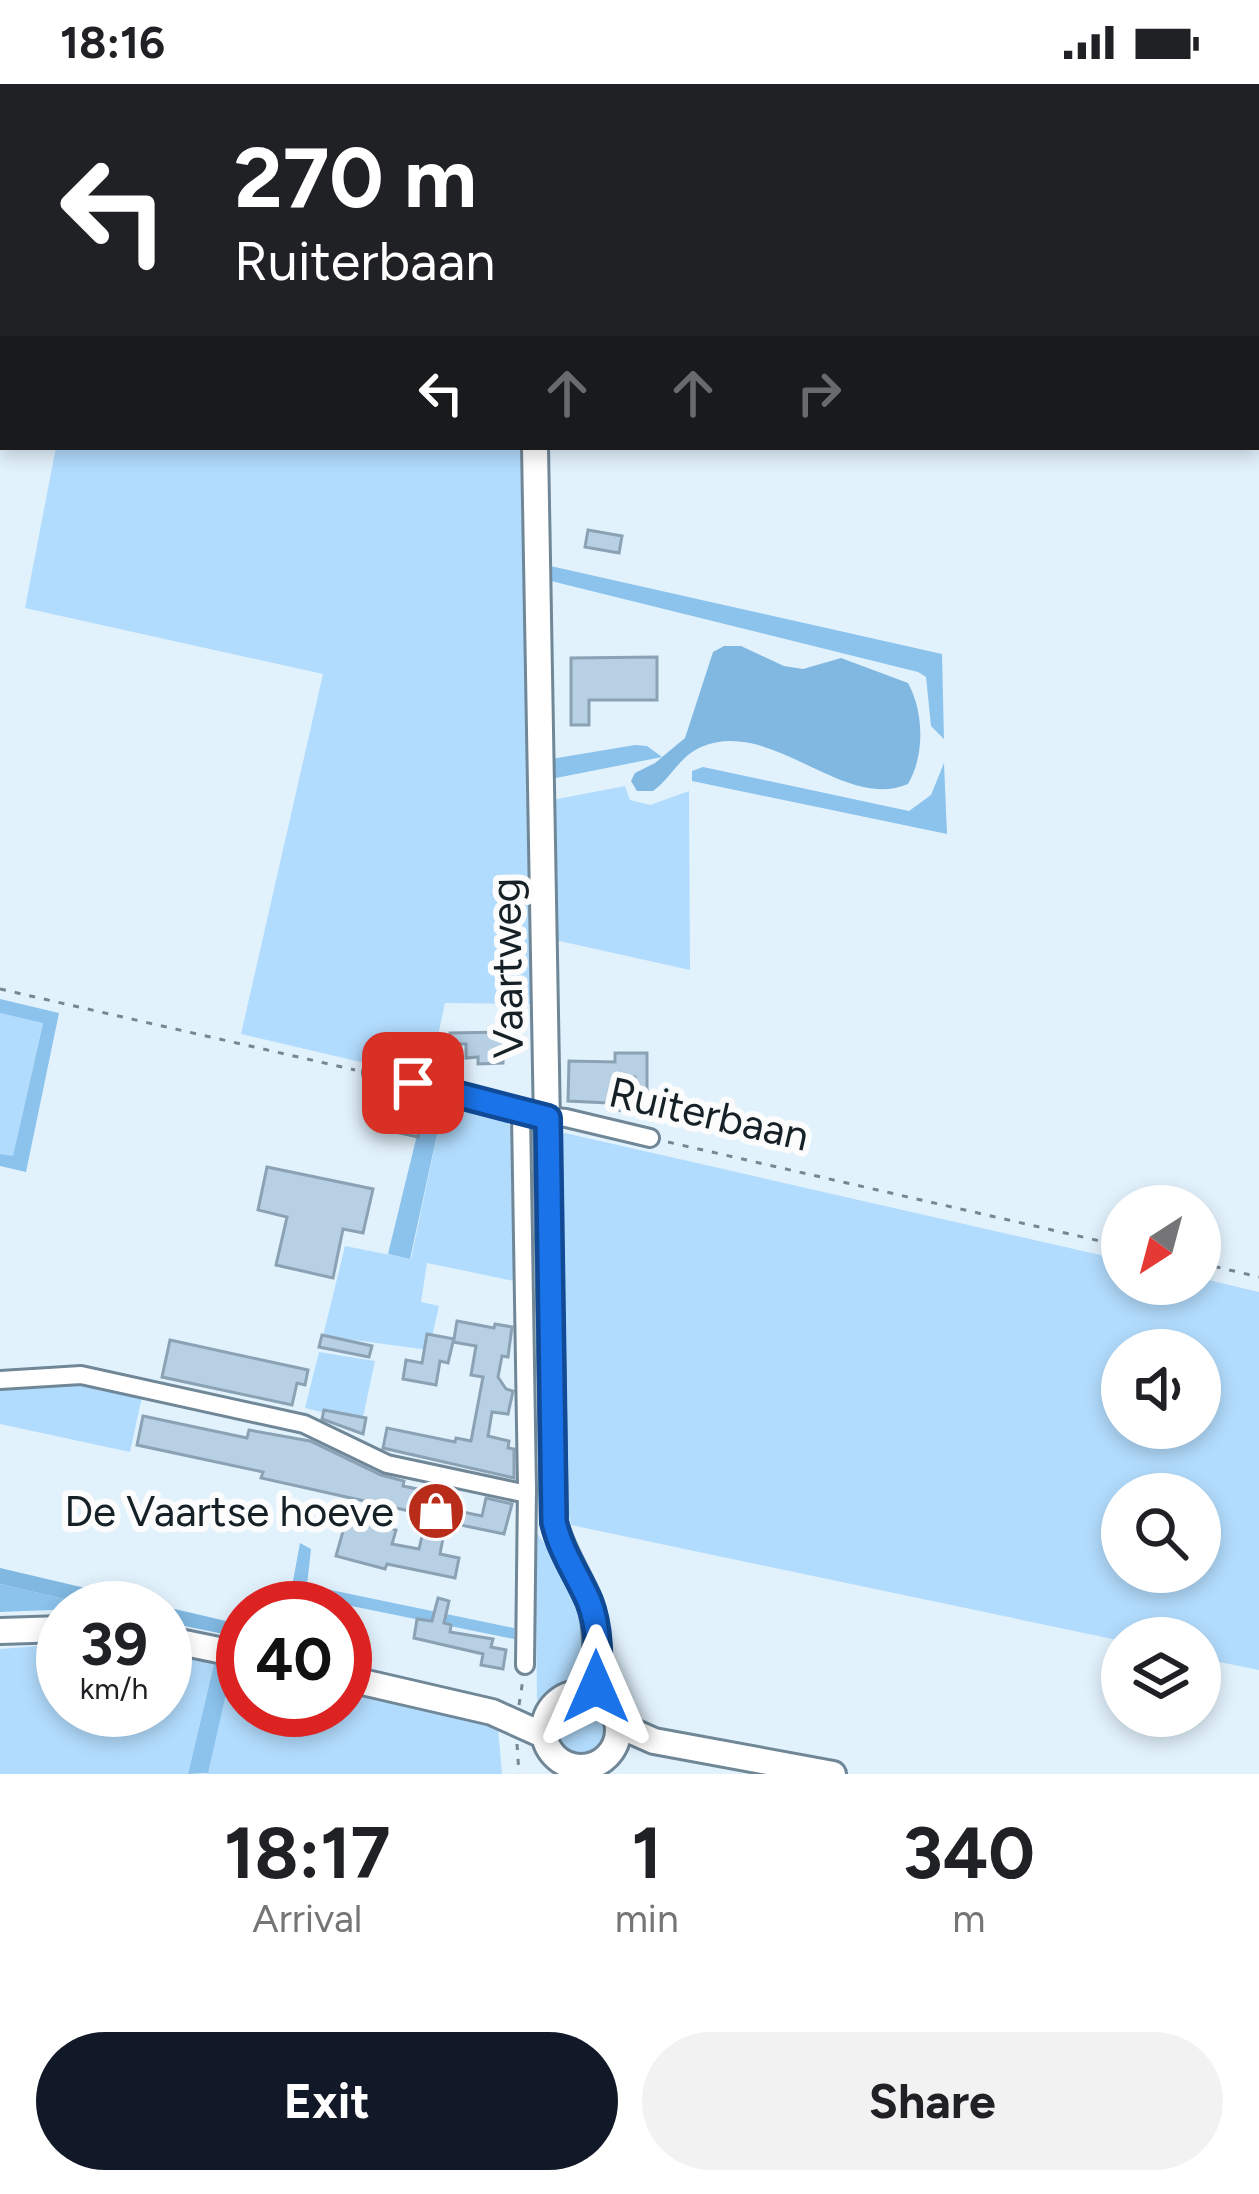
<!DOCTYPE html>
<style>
:root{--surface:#fff;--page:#f2f2f2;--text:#202124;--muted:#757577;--accent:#111827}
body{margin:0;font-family:Figtree,sans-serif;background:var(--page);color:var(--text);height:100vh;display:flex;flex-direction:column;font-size:45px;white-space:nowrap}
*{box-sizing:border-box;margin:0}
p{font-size:39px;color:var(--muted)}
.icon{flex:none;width:66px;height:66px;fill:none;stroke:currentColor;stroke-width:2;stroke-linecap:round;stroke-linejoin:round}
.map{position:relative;height:1690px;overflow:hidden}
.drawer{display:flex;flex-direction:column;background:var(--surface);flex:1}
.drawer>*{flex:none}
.banner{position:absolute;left:0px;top:0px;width:1260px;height:366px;box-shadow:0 6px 18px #0003;background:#202124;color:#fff;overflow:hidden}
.needle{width:78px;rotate:216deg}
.fabs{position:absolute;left:1101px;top:1101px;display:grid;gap:24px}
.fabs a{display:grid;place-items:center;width:120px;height:120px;border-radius:50%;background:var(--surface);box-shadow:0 6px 18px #0003;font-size:60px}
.speed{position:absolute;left:36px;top:1497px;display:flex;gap:24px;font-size:60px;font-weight:700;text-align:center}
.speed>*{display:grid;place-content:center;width:156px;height:156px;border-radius:50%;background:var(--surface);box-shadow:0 6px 18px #0003;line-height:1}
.speed small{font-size:30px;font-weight:400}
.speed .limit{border:18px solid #d22;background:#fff;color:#111}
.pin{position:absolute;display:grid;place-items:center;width:102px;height:102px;color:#fff;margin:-51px;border-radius:24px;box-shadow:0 6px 18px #0006}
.me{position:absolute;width:132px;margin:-66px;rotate:0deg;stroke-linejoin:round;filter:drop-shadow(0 0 9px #0008)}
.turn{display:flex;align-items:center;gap:42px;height:252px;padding:0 36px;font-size:54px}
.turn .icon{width:156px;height:156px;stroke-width:2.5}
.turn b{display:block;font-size:84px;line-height:102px}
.lanes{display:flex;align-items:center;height:114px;padding:0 36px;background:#0003;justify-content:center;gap:60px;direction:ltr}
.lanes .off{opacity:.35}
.eta{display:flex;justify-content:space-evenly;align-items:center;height:204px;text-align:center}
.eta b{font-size:72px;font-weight:700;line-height:84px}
.button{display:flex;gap:24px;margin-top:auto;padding:24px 36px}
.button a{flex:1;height:138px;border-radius:72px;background:var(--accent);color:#fff;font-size:48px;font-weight:700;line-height:138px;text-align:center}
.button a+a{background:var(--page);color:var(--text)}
.status{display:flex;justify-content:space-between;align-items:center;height:84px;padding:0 60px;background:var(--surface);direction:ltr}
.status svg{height:33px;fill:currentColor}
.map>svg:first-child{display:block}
</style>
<div class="status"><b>18:16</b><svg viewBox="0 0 49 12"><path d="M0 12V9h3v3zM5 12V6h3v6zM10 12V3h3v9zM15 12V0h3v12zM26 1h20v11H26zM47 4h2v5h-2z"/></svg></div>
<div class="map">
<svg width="1259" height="1690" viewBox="0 0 1259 1690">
<rect width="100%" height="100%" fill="#e2f2fd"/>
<path fill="#b2dcfd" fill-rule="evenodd" d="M56,363H520L533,920L445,919L429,994L241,950L323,590L25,524Z
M625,702L630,716L650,721L689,707L690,886L555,856L552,716Z
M0,929L43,938L13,1073L0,1070Z
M444,1018L503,1034L512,1044L514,1197L427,1179L421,1218L439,1222L429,1266L323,1252L345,1162L411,1175Z
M565,1049L1122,1176V1200H1200V1194L1259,1208V1586L1200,1574V1554H1122V1557L571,1441L562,1396L559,1051ZM1122,1266H1200V1344H1122ZM1122,1410H1200V1488H1122Z
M319,1268L375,1277L362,1338L305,1324Z
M67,1295L142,1313L130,1368L0,1340V1303L18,1306Z
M535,1447C547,1462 560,1479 569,1496C580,1518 590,1580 572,1600C563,1609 549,1612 537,1616Z
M63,1560V1626H165V1570L214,1580L188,1690H0V1565Z
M232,1584L243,1586V1626H345V1609L498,1644L502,1690H207Z
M553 1646a26 26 0 1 1 52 0a26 26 0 1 1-52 0Z"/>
<path fill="#8bc3ed" d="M546,481L942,570L944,655L931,642L926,593L918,588L547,496Z
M635,661L647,662L662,673L551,695V675Z
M944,679L947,750L692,697V687L703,683L909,727L931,711Z
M0,915L59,929L26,1088L0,1082V1070L13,1072L43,939L0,929Z
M426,1014L444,1018L410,1175L388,1170Z
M300,1459L311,1465L307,1501L514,1544V1555L312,1514L303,1515L300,1524H288Z
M0,1500L103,1524L0,1528Z
M214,1580L232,1584L208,1689L188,1690Z"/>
<path fill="#80b8e1" d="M724,562H741L784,582L803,585L841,574L908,599C924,628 925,671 908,700C843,728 772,633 701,663C679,673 672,693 653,707H637L631,697L635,689L655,679L685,654L713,568Z
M0,1484L243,1541V1554L165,1538V1524H103L0,1500Z"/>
<path fill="#b7d0e3" stroke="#8aa2b4" stroke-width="3" fill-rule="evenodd" d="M588,446L622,452L619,469L585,463Z
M657,573V616H589V641H571V574Z
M503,948V979L478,980V973L466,974V960H450V949Z
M615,969H647V1021L661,1025L660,1031L630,1029L607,1023L608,1019L568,1017L569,977L615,978ZM613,993H635L634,1018L613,1012Z
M390,1027L421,1036L418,1053L386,1046Z
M267,1083L373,1105L363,1149L343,1145L333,1194L276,1181L287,1133L258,1126Z
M457,1237L494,1244L495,1240L512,1243L508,1273L502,1272L498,1293L506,1305L513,1307L508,1330L492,1328L488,1352L509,1357L508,1364L514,1365V1394L383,1364L387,1344L455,1358L456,1354L471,1357L483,1293L471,1291L476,1262L453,1258L448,1279L440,1277L436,1301L403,1295L406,1276L422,1279L427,1250L454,1255Z
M322,1251L372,1262L369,1273L319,1263Z
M170,1256L308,1286L305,1301L297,1299L292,1321L162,1293Z
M324,1326L366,1334L363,1350L322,1335Z
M143,1332L247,1354L249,1346L310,1357L381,1391L404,1397L403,1402L456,1413L453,1426L482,1432L486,1414L512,1420L504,1450L446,1438L440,1470L459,1474L455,1494L387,1480L385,1485L336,1472L347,1433L396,1446L392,1460L419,1465L426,1435L417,1433L418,1429L261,1394L263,1388L137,1361Z
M438,1514L449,1517L444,1539L451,1541L450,1548L493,1555L491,1563L506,1566L503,1585L481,1581L483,1570L414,1554L417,1535L432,1537Z"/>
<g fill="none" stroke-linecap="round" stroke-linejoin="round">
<defs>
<path id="street" d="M372,989L494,1019L521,1030L566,1034L650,1054
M521,1030L527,1404L525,1581
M0,1296L81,1291L304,1340L387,1380L527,1410"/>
<path id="secondary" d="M538,3V0
M535,363L554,1438C561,1467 578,1490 589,1517C601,1548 593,1581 598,1613
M0,1547L63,1545
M165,1555L243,1571
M345,1594L492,1628L543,1651
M544 1646a37 37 0 1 1 74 0a37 37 0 1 1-74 0Z
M618,1641L654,1657L833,1690"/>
</defs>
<use href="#street" stroke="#708798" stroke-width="22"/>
<use href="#secondary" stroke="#708798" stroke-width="30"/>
<path stroke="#79868f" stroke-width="3" stroke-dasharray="6 9" stroke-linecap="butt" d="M0,905L355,986
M668,1058L1122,1162
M1200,1179L1259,1193
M519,1621L523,1595
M517,1660L519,1690"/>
<use href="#street" stroke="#fff" stroke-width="16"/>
<use href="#secondary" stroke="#fff" stroke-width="24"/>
</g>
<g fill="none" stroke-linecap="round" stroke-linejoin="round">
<defs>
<path id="route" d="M413,999L548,1034L554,1438C561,1468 577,1490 589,1517C599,1542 600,1577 596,1603"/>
</defs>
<use href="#route" stroke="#114b97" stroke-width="30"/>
<use href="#route" stroke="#1a73e8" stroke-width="21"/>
</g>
<defs>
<symbol id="shop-disc" viewBox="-11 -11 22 22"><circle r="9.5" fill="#b92c19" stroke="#fcfcfc"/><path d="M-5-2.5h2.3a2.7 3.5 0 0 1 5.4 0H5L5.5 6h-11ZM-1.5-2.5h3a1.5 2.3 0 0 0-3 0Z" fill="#fff"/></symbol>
</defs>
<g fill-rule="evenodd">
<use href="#shop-disc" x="403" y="1394" width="66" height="66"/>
</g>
<g text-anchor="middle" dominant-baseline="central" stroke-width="12" stroke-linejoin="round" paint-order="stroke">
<g font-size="42" fill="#162027" stroke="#fcfcfc">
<text transform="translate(507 884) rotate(-91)">Vaartweg</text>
<text transform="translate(709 1030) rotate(13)">Ruiterbaan</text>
</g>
<g font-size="42" fill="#162027" stroke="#fcfcfc" text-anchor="end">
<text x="394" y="1427">De Vaartse hoeve</text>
</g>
</g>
</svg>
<div class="fabs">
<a><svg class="needle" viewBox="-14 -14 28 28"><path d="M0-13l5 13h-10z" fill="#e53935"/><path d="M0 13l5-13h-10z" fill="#757577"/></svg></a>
<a><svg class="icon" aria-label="sound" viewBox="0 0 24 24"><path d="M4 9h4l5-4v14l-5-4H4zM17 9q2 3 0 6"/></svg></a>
<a><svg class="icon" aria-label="search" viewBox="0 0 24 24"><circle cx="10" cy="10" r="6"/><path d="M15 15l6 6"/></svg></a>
<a><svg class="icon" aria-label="layers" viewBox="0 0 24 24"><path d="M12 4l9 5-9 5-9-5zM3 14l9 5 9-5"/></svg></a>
</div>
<div class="speed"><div>39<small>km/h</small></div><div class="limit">40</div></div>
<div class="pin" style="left:413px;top:999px;background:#d93025"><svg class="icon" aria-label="arrive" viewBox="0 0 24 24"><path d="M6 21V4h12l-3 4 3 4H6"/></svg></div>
<svg class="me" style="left:596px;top:1603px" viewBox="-20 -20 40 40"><path d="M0-17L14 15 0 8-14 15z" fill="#1a73e8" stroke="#fff" stroke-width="4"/></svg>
<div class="banner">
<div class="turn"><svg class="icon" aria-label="left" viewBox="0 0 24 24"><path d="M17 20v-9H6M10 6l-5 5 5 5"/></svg><div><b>270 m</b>Ruiterbaan</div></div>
<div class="lanes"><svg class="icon" aria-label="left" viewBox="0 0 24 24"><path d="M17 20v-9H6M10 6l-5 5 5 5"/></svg><svg class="icon off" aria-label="ahead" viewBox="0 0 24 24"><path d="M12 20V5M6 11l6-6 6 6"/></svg><svg class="icon off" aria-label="ahead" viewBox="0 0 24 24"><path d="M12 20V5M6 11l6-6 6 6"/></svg><svg class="icon off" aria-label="right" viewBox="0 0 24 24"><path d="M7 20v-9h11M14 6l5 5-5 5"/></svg></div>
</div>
</div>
<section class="drawer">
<div class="eta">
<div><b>18:17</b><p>Arrival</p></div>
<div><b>1</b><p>min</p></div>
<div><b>340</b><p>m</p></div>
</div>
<div class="button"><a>Exit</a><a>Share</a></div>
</section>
